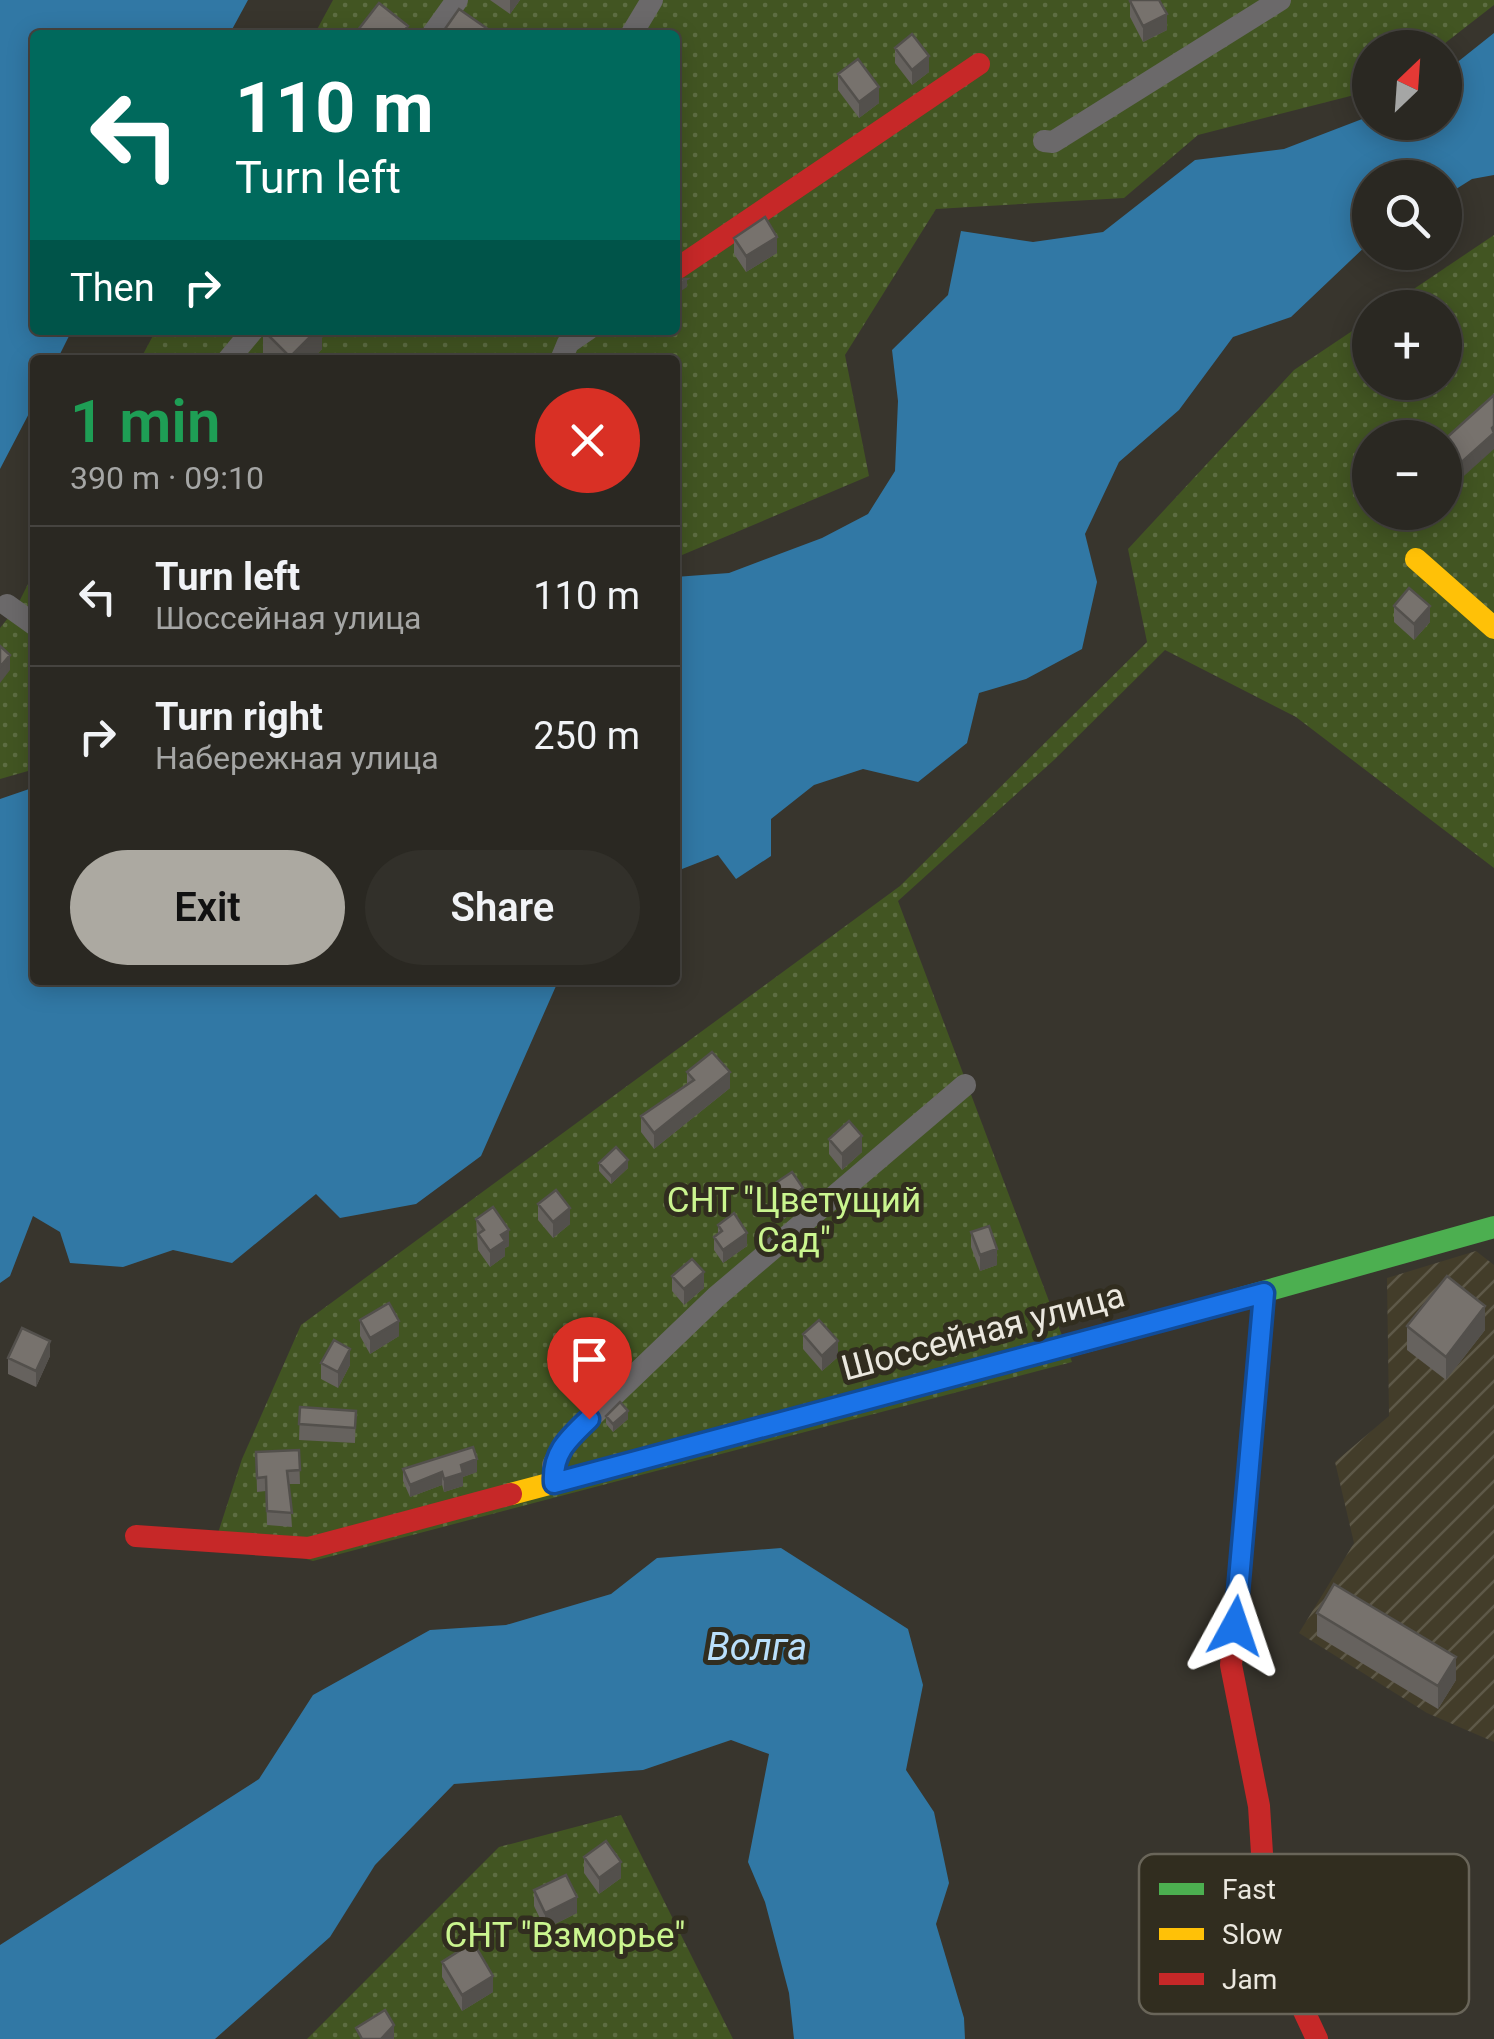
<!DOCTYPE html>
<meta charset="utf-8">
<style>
:root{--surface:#2a2822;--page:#32302a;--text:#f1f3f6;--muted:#a5a6a5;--line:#464440;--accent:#aca9a1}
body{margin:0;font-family:Roboto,sans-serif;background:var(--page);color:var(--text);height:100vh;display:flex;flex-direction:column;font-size:38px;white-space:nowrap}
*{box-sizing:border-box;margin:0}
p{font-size:32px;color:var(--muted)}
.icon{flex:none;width:55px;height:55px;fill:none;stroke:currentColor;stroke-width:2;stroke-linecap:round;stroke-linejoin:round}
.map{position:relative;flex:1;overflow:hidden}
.details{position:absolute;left:30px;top:355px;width:650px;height:630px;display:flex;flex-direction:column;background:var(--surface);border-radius:10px;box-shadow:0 5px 25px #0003,0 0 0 2px var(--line)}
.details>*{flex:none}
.hud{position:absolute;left:30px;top:30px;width:650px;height:305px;border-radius:10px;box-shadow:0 5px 25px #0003,0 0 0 2px var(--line);background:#00695c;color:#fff;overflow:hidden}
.needle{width:65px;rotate:25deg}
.buttons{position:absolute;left:1352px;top:30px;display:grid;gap:20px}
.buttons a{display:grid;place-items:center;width:110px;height:110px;border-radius:50%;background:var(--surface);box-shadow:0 5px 25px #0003,0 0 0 2px var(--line);font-size:50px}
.pin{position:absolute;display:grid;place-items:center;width:85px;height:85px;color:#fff;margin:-102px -42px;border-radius:50% 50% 50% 0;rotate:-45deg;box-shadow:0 0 10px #0007}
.pin .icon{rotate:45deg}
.me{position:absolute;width:110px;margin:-55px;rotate:5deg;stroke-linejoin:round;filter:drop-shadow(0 0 8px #0008)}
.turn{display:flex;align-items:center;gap:35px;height:210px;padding:0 40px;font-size:45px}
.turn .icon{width:130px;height:130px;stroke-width:2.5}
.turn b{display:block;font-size:70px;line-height:85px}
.then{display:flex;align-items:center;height:95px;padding:0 40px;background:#0003;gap:20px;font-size:38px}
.round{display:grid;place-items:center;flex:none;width:105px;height:105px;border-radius:52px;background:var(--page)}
.overview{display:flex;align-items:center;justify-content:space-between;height:170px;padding:0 40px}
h1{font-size:60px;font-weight:600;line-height:75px;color:#1e9e55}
.cta{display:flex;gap:20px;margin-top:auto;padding:20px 40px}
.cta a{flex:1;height:115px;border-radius:60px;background:var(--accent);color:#111;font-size:40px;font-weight:600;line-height:115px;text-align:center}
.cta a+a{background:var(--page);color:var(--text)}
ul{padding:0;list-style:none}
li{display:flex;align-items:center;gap:30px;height:140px;padding:0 40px;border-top:2px solid var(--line)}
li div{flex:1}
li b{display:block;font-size:38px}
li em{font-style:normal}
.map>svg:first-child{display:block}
</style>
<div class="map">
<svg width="1494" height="2039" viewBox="0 0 1494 2039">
<defs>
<pattern id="industrial-furrows" width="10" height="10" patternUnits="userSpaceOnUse" patternTransform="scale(2.5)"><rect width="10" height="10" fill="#433d2a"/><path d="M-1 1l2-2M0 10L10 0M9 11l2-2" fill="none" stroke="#5e5948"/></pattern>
<pattern id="garden-dots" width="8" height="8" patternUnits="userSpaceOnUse" patternTransform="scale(2.5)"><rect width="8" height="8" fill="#425522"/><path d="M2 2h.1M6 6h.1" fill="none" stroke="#5d6d42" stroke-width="1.8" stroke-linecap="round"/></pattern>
</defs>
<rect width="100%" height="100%" fill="#38352d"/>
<path fill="url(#industrial-furrows)" d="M1476,1251L1494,1265V1742L1427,1713L1299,1633L1354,1543L1335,1462L1389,1416L1387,1278Z"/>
<path fill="url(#garden-dots)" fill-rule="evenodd" d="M333,0H1494V5L1440,47L1370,48V91L1198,135L1124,198L936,209L845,355L869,476L675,558V360H140L156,330H675V35H314Z
M1494,235V868L1296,717L1165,650L1054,760L898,901L1072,1362L313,1561L218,1533L242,1459L301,1325L900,886L1147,642L1128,549L1294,370L1370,319V382H1445V308L1387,307ZM1370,438H1445V512H1370Z
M35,570V769L0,779V628L16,608Z
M621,1815L733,2039H307L499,1847Z"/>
<path fill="#3178a5" d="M0,0H248L229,35H35V330H72L57,360H35V402L0,469Z
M1494,33V175L1472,179L1445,196V178H1370V242L1291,317L1233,337L1179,410L1119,462L1085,534L1097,582L1082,649L1026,679L979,693L967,743L918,782L863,769L814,785L771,819V856L736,879L718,855L682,869L675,885V577L729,573L822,538L868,514L895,471L898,401L892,350L948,295L961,231L1033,242L1103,232L1195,160L1284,149L1370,116V122H1445V72Z
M35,787V980H564L556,986L481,1156L416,1204L340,1218L316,1194L232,1263L173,1250L123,1267L70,1263L60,1232L33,1216L10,1276L0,1283V799Z
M781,1548L908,1629L923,1685L906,1770L934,1812L949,1883L936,1924L964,2018L965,2039H794L789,1993L765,1902L748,1862L769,1754L731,1740L643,1770L454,1784L375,1865L330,1937L215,2039H0V1945L259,1779L313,1695L430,1630L506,1625L611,1594L657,1558Z"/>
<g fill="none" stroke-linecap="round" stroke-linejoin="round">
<path stroke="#6b696a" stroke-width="22" d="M432,35L457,0
M631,35L652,0
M1044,141L1053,142L1280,0
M228,360L253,330
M561,360L568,343L587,330
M7,605L35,625
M554,1483L553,1465L564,1443L716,1297L965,1085"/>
<path stroke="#4caf50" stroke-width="22" d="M1095,1339L1494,1227"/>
<path stroke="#ffc107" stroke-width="22" d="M1416,559L1494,628
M511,1494L1095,1339"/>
<path stroke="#c62828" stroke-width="22" d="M675,270L979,64
M1264,1293L1231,1665L1259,1806L1267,1932L1317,2039
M136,1536L309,1548L511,1494"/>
</g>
<path fill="#66625e" d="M490,0H520L510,14Z
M1130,1L1167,30L1143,42L1130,17Z
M895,48L929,72L912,85L895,63Z
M838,74L879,103L859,118L838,90Z
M734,238L777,253L746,272L734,254Z
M263,330L322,338V349L311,360H270L263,353Z
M1394,606L1430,622L1414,640L1394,622Z
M687,1072L730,1088L654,1149L641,1132V1116L687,1085Z
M829,1139L862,1152L842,1170L829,1154Z
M599,1163L628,1168L611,1184L599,1171Z
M771,1186L803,1203L784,1219L771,1201Z
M538,1204L570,1224L553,1238L538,1220Z
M476,1219L509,1246L505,1248V1256L490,1267L478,1250Z
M718,1225L747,1246L723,1263L714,1250V1237L718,1234Z
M971,1232L997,1265L980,1271L971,1247Z
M672,1276L704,1288L684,1305L672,1291Z
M360,1320L399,1336L370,1354L360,1336Z
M599,1325L618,1362L604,1374L598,1368L571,1398L554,1382V1366Z
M1407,1326L1485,1330L1446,1380L1407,1350Z
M803,1334L838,1357L822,1371L803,1349Z
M50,1356L36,1387L8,1374V1358Z
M321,1363L350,1365L338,1388L321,1379Z
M300,1407L356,1411L355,1443L299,1440Z
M606,1416L628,1419L613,1432L606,1424Z
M299,1450L300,1484H289L292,1527L267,1525L266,1491L257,1492L256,1452Z
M403,1469L477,1472L463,1477V1486L444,1492L442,1485L410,1497L403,1481Z
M1317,1613L1456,1680L1438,1709L1317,1636Z
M584,1857L621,1878L599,1894L584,1873Z
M534,1890L577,1913L545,1929L534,1906Z
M442,1962L493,1992L462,2011L442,1977Z"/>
<path fill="#53504c" d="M510,0H520L510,14Z
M1167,14V30L1143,42V26Z
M929,56V72L912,85V70Z
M879,87V103L859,118V102Z
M777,237V253L746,272V256Z
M687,279V287L675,295V287Z
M316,330H330L322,338V349L311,360H290V357Z
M1494,426V449L1445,493V477Z
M1430,606V622L1414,640V624Z
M10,655V670L0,683V667Z
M730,1072V1088L654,1149V1133Z
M862,1136V1152L842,1170V1154Z
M628,1160V1168L611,1184V1176Z
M803,1188V1203L784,1219V1203Z
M570,1208V1224L553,1238V1222Z
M509,1230V1246L505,1248V1256L490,1267V1251L501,1235Z
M747,1233V1246L723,1263V1250Z
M997,1249V1265L980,1271V1255Z
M704,1272V1288L684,1305V1289Z
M1485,1306V1330L1446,1380V1357Z
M399,1321V1336L370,1354V1338Z
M50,1341V1356L36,1387V1371Z
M838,1341V1357L822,1371V1356Z
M618,1346V1362L604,1374V1359Z
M350,1349V1365L338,1388V1372Z
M598,1352V1368L571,1398V1382Z
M628,1411V1419L613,1432V1424Z
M477,1459V1472L463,1477V1486L444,1492V1479L461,1465Z
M442,1472V1485L410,1497V1485Z
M1456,1657V1680L1438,1709V1686Z
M621,1862V1878L599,1894V1878Z
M577,1897V1913L545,1929V1913Z
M493,1976V1992L462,2011V1995Z
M394,2025V2039H381Z"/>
<path fill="#77726d" stroke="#53504c" stroke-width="2.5" d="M1132,0H1159L1167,14L1143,26L1130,1Z
M379,3L408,26L401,35H354Z
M459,9L492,32L489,35H454L445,29Z
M912,34L929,56L912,70L895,48Z
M858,59L879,87L859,102L838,74Z
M765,217L777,237L746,256L734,238Z
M675,279H687L675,287Z
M263,330H317L290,357Z
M1494,395V426L1492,428L1494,433L1445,477V439Z
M1409,588L1430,606L1414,624L1394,606Z
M0,646L10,655L0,667Z
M712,1052L730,1072L654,1133L641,1116L694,1080L687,1072Z
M849,1121L862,1136L842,1154L829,1139Z
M616,1147L628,1160L611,1176L599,1163Z
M792,1172L803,1188L784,1203L771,1186Z
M556,1190L570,1208L553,1222L538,1204Z
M493,1207L509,1230L501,1235L505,1241L490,1251L478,1234L484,1230L476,1219Z
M734,1213L747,1233L723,1250L714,1237L722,1231L718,1225Z
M989,1226L997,1249L980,1255L971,1232Z
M692,1259L704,1272L684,1289L672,1276Z
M1447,1276L1485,1306L1446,1357L1407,1326Z
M389,1303L399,1321L370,1338L360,1320Z
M819,1320L838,1341L822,1356L803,1334Z
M599,1325L618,1346L604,1359L598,1352L571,1382L554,1366Z
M22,1328L50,1341L36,1371L8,1358Z
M334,1340L350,1349L338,1372L321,1363Z
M620,1402L628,1411L613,1424L606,1416Z
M300,1407L356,1411L355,1428L299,1424Z
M473,1447L477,1459L461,1465L463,1473L444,1479L442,1472L410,1485L403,1469Z
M299,1450L300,1470L287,1471L292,1513L267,1511L266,1477L257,1478L256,1452Z
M1334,1584L1456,1657L1438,1686L1317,1613Z
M606,1841L621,1862L599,1878L584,1857Z
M566,1875L577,1897L545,1913L534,1890Z
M473,1942L493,1976L462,1995L442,1962Z
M385,2010L394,2025L381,2039H362L356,2028Z"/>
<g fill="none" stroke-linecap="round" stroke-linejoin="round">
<defs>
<path id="route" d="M589,1419C568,1439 552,1453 554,1483L1264,1293L1235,1626"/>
</defs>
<use href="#route" stroke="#114b97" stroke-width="25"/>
<use href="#route" stroke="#1a73e8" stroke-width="18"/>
</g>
<g text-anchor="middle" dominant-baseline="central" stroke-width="10" stroke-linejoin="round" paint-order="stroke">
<g font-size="35" fill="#caf58f" stroke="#312d1f">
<text x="794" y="1200">СНТ "Цветущий<tspan x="794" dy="40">Сад"</tspan></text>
<text x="565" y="1935">СНТ "Взморье"</text>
</g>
<g font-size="35" fill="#ebe8df" stroke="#312d1f">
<text transform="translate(983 1332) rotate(-15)">Шоссейная улица</text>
</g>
<g font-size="38" font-style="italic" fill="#bae0fc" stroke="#312d1f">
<text x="757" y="1647">Волга</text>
</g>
</g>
<rect x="1139" y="1854" width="330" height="160" rx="15" fill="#312d1f" stroke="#696559" stroke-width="2.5"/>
<rect x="1159" y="1883" width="45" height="12" fill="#4caf50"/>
<rect x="1159" y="1928" width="45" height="12" fill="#ffc107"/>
<rect x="1159" y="1973" width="45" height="12" fill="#c62828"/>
<g font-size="28" fill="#ebe8df">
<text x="1222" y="1899">Fast</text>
<text x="1222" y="1944">Slow</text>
<text x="1222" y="1989">Jam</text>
</g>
</svg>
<div class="buttons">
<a><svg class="needle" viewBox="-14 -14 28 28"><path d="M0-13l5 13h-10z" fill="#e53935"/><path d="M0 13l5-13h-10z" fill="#a5a6a5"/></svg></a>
<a><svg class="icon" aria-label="search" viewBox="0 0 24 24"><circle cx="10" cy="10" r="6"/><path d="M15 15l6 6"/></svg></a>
<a>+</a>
<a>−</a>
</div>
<div class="pin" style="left:589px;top:1419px;background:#d93025"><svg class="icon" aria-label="arrive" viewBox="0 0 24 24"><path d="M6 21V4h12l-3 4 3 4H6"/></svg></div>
<svg class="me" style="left:1235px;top:1626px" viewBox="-20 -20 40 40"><path d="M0-17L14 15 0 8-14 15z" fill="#1a73e8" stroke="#fff" stroke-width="4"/></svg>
<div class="hud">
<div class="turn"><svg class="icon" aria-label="left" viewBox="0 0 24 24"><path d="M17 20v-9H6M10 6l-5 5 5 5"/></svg><div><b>110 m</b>Turn left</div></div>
<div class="then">Then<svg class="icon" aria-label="right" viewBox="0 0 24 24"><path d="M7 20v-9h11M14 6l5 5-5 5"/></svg></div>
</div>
<section class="details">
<div class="overview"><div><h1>1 min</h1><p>390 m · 09:10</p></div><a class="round" style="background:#d93025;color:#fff"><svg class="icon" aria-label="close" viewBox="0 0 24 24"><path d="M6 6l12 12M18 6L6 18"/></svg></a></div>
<ul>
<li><svg class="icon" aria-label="left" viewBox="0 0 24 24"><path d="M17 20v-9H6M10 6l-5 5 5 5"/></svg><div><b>Turn left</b><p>Шоссейная улица</p></div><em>110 m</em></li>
<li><svg class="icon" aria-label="right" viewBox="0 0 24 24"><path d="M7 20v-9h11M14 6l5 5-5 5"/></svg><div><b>Turn right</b><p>Набережная улица</p></div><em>250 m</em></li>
</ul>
<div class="cta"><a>Exit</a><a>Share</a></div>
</section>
</div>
